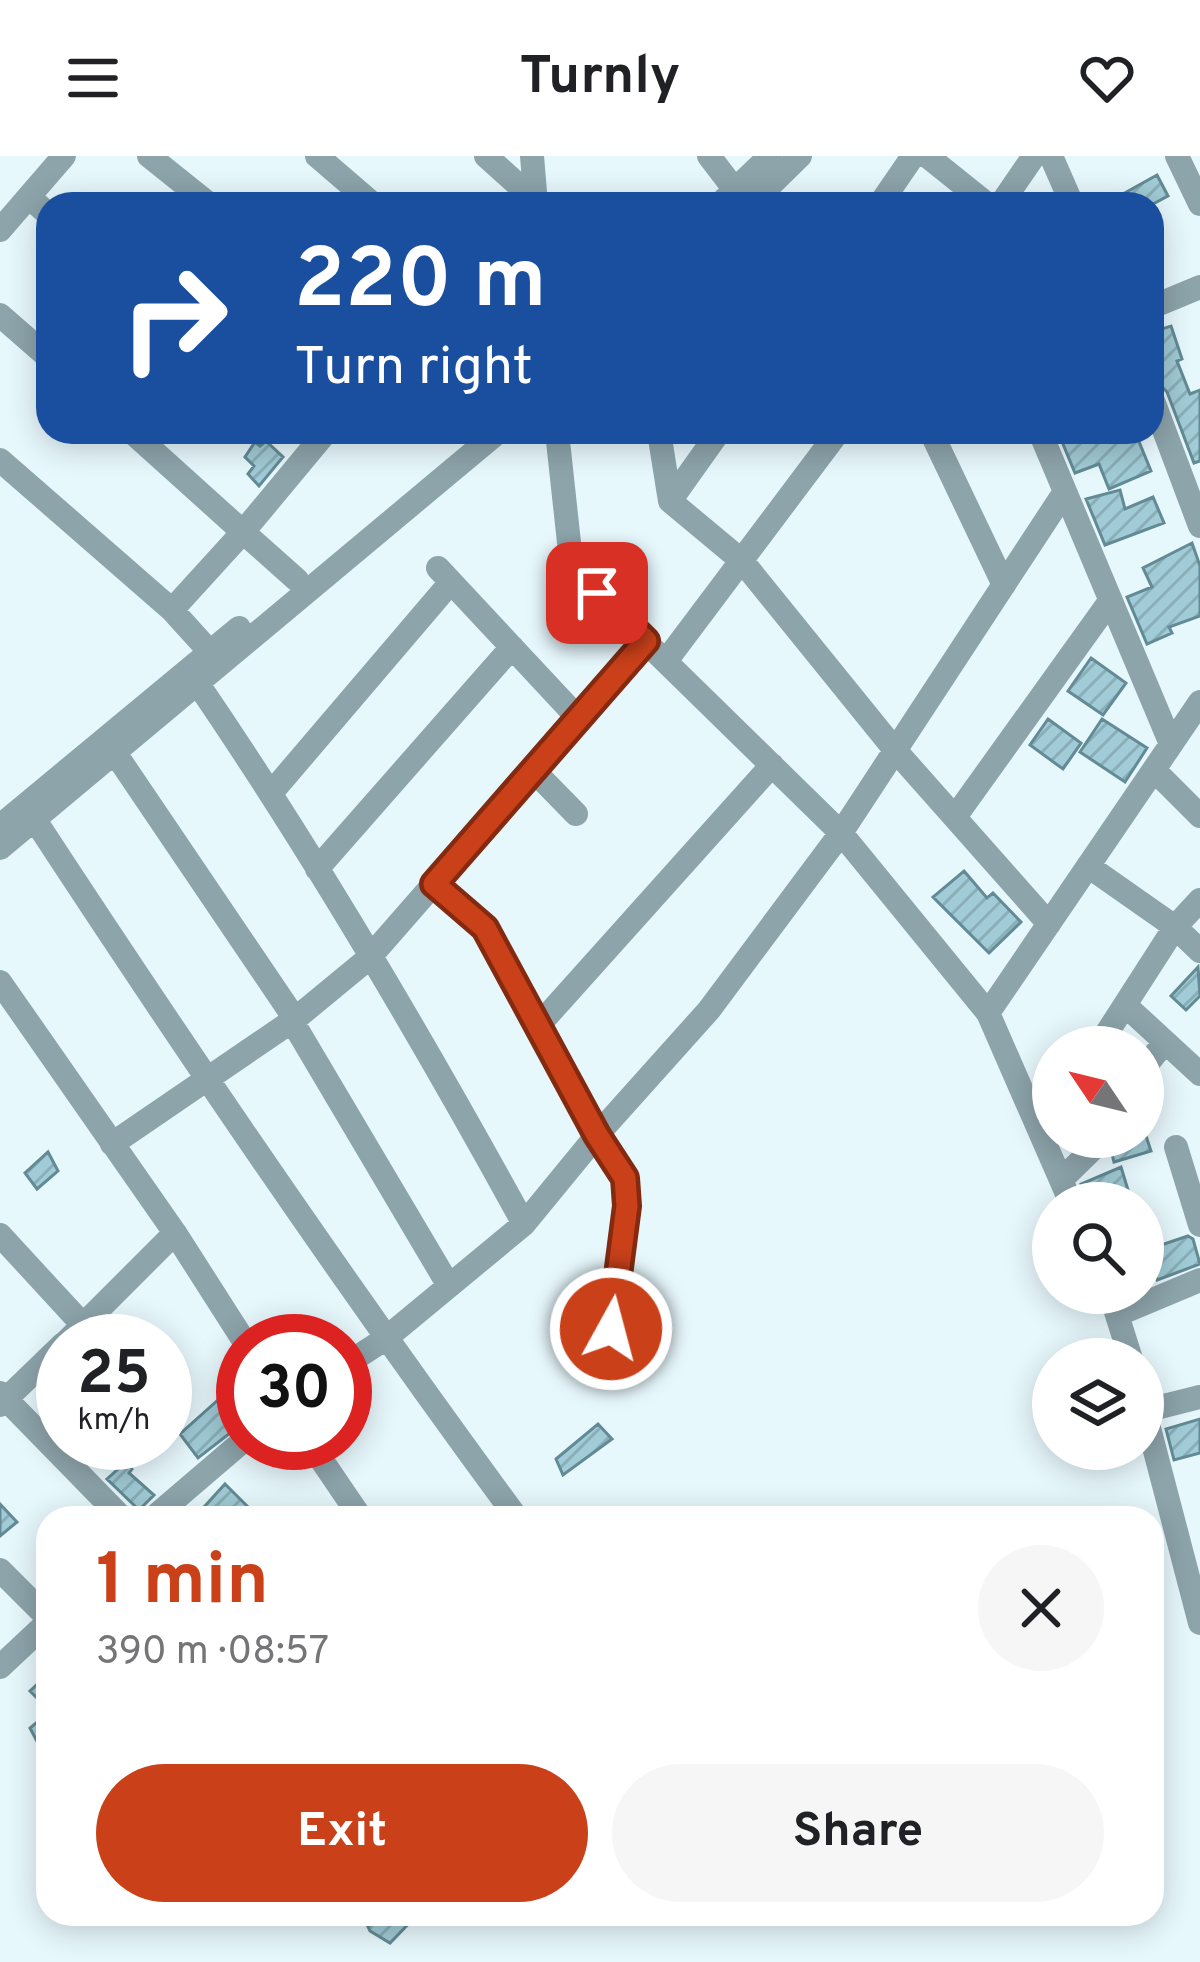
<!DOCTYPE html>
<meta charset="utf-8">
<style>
:root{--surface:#fff;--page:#f6f6f6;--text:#202124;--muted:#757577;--accent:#c94019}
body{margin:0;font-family:Overpass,sans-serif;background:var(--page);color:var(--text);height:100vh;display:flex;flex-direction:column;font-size:45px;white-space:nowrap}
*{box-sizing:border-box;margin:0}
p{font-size:39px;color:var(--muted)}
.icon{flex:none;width:66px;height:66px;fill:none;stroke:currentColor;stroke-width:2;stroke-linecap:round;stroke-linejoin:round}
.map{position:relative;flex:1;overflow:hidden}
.panel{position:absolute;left:36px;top:1350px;width:1128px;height:420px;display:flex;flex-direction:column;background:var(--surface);border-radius:36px;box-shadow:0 6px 30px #0003}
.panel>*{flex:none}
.banner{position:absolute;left:36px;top:36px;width:1128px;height:252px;border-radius:36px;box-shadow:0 6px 30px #0003;background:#1a4fa0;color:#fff;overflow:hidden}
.needle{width:78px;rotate:305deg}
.buttons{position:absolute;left:1032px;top:870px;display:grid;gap:24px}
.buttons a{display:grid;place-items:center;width:132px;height:132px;border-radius:50%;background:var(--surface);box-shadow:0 6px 30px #0003;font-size:60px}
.speed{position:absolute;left:36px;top:1158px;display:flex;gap:24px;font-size:60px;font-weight:700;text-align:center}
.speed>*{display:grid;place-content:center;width:156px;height:156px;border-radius:50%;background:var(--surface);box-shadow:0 6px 30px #0003;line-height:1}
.speed small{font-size:30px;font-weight:400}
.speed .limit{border:18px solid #d22;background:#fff;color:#111}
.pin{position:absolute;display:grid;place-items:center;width:102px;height:102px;color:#fff;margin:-51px;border-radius:24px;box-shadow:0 6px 18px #0006}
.me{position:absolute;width:132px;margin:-66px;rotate:7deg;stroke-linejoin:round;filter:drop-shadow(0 0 9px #0008)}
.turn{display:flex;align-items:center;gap:42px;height:252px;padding:0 60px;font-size:54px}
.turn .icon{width:156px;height:156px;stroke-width:2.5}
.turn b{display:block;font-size:84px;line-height:102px}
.round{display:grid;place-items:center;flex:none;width:126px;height:126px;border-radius:63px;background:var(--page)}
.head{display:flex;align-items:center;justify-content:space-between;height:204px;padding:0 60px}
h1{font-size:72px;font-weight:700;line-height:90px;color:var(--accent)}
.action{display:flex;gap:24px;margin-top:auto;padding:24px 60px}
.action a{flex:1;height:138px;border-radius:72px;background:var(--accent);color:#fff;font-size:48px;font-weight:700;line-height:138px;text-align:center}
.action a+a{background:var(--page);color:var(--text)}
header{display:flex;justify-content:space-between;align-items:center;height:156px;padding:0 60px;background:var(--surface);font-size:54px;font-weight:700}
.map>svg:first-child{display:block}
</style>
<header><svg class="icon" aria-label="menu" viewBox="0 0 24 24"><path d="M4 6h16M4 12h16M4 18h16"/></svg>Turnly<svg class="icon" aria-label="heart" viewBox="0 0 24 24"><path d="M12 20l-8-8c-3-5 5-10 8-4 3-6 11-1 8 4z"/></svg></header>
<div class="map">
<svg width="1200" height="1806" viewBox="0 0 1200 1806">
<defs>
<pattern id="building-hatch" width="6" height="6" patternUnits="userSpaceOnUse" patternTransform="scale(3)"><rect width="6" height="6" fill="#a1cbd6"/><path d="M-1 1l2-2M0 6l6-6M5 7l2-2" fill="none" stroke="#89aeb7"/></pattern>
</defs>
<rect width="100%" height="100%" fill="#e7f8fd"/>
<path fill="url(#building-hatch)" stroke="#628b95" stroke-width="3" d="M1157,19L1168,40L1153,48H1105Z
M1171,170L1182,203L1177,205L1190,238L1200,234V305L1194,307L1167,236L1152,220V176Z
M1058,276H1135L1151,315L1109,333L1099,308L1075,317Z
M266,285L283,301L259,330L248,318L254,310L245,301L255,286L260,290Z
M1120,334L1125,353L1153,341L1164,367L1105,389L1086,343Z
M1192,387L1200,410V460L1169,471L1172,477L1147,488L1127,441L1152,431L1143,412Z
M1091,502L1126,527L1103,559L1068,535Z
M1048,563L1081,587L1063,613L1030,589Z
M1102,563L1147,592L1125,626L1080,596Z
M964,715L987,742L993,737L1021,766L989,797L933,741Z
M1198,811L1200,840L1186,854L1171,840Z
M1145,977L1151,995L1114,1006L1112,998L1121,985Z
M48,996L58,1015L37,1033L25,1017Z
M1121,1011L1132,1047H1087L1081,1028Z
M1188,1080L1193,1083L1200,1108L1157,1124L1151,1108L1143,1114V1095Z
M237,1227L243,1237V1267L198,1302L180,1278Z
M1200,1263V1297L1174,1304L1166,1273Z
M598,1268L612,1283L563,1319L556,1303Z
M126,1306L132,1313L129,1317L154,1339L139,1354L107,1323Z
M225,1328L253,1356L247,1362H194Z
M0,1348L17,1366L0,1380Z
M48,1518V1553L30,1535Z
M48,1557V1606L30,1572Z
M362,1758H418L390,1787L370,1775Z"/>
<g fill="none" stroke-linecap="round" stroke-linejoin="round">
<path stroke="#8da4ab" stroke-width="24" d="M149,0L209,48
M317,0L373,48
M486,0L536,45L533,48
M532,0L536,48
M709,0L735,34
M927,0L987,48
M1051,0L1072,48
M1177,0L1200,48
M29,41L48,58
M720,48L770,0
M751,48L800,0
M880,48L913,0
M1001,48L1034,0
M0,74L64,0
M1152,151L1200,131
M0,159L48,201
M1152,242L1200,370
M132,276L243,376L326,276
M557,276L572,414L841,677L988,857L1071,1047
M659,276L670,345
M719,276L670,345L742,405L895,594L1049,768
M931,276L1004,429
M1040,276L1171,588
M0,304L172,454L243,376L297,424
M438,412L578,562
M172,454L210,496
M666,505L838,276
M198,528C316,701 423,884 524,1068
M115,597L295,863
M533,614L576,658
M1154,614L1200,660
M272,636L451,426
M955,661L1110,445
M35,664C190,901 349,1134 517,1362
M0,670L239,472
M0,692L498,276
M1088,710L1175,771L1200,795
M317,713L512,491
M434,728L485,772L597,979L625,1022L627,1050L611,1173
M0,826L175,1077L244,1185
M1125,849L1200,918
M988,857L1200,546
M292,865L449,1130
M538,870L772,609
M1103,883L1175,771L1200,744
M1143,913L1165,886
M112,988L295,863L369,802L646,485
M1176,991L1200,1069
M1061,1024L1105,981
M0,1079L83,1169
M1110,1137L1131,1203
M1119,1158L1200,1124
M67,1185L175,1077
M345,1209L385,1183L524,1068L597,979L709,854L841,677L1064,337
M0,1237L122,1362
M0,1249L63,1188
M1143,1249L1200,1467
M1144,1255L1200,1241
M310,1287L361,1362
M153,1362L243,1285
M0,1414L48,1462
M0,1511L48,1466"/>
</g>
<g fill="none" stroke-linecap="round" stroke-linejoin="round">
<defs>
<path id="route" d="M597,437L646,485L434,728L485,772L597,979L625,1022L627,1050L611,1173"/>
</defs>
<use href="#route" stroke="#832a10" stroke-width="30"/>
<use href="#route" stroke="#c94019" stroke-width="21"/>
</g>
</svg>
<div class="buttons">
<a><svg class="needle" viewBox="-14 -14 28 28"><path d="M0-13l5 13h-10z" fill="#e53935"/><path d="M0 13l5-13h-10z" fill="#757577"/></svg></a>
<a><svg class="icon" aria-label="search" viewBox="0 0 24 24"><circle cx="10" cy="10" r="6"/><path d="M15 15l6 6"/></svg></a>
<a><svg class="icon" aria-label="layers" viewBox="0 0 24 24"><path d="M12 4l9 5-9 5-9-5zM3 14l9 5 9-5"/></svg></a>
</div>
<div class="speed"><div>25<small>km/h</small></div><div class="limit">30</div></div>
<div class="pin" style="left:597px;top:437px;background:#d93025"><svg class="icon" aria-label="arrive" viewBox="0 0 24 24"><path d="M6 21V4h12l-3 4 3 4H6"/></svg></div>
<svg class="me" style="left:611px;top:1173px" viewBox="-20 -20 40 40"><circle r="17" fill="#c94019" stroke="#fff" stroke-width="3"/><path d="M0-11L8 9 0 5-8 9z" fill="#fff"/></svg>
<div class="banner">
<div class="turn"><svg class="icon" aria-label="right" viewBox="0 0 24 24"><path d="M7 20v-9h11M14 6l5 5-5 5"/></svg><div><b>220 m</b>Turn right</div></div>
</div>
<section class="panel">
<div class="head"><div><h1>1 min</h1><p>390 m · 08:57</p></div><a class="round"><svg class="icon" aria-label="close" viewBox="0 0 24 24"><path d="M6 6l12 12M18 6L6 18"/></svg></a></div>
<div class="action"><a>Exit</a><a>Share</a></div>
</section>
</div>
